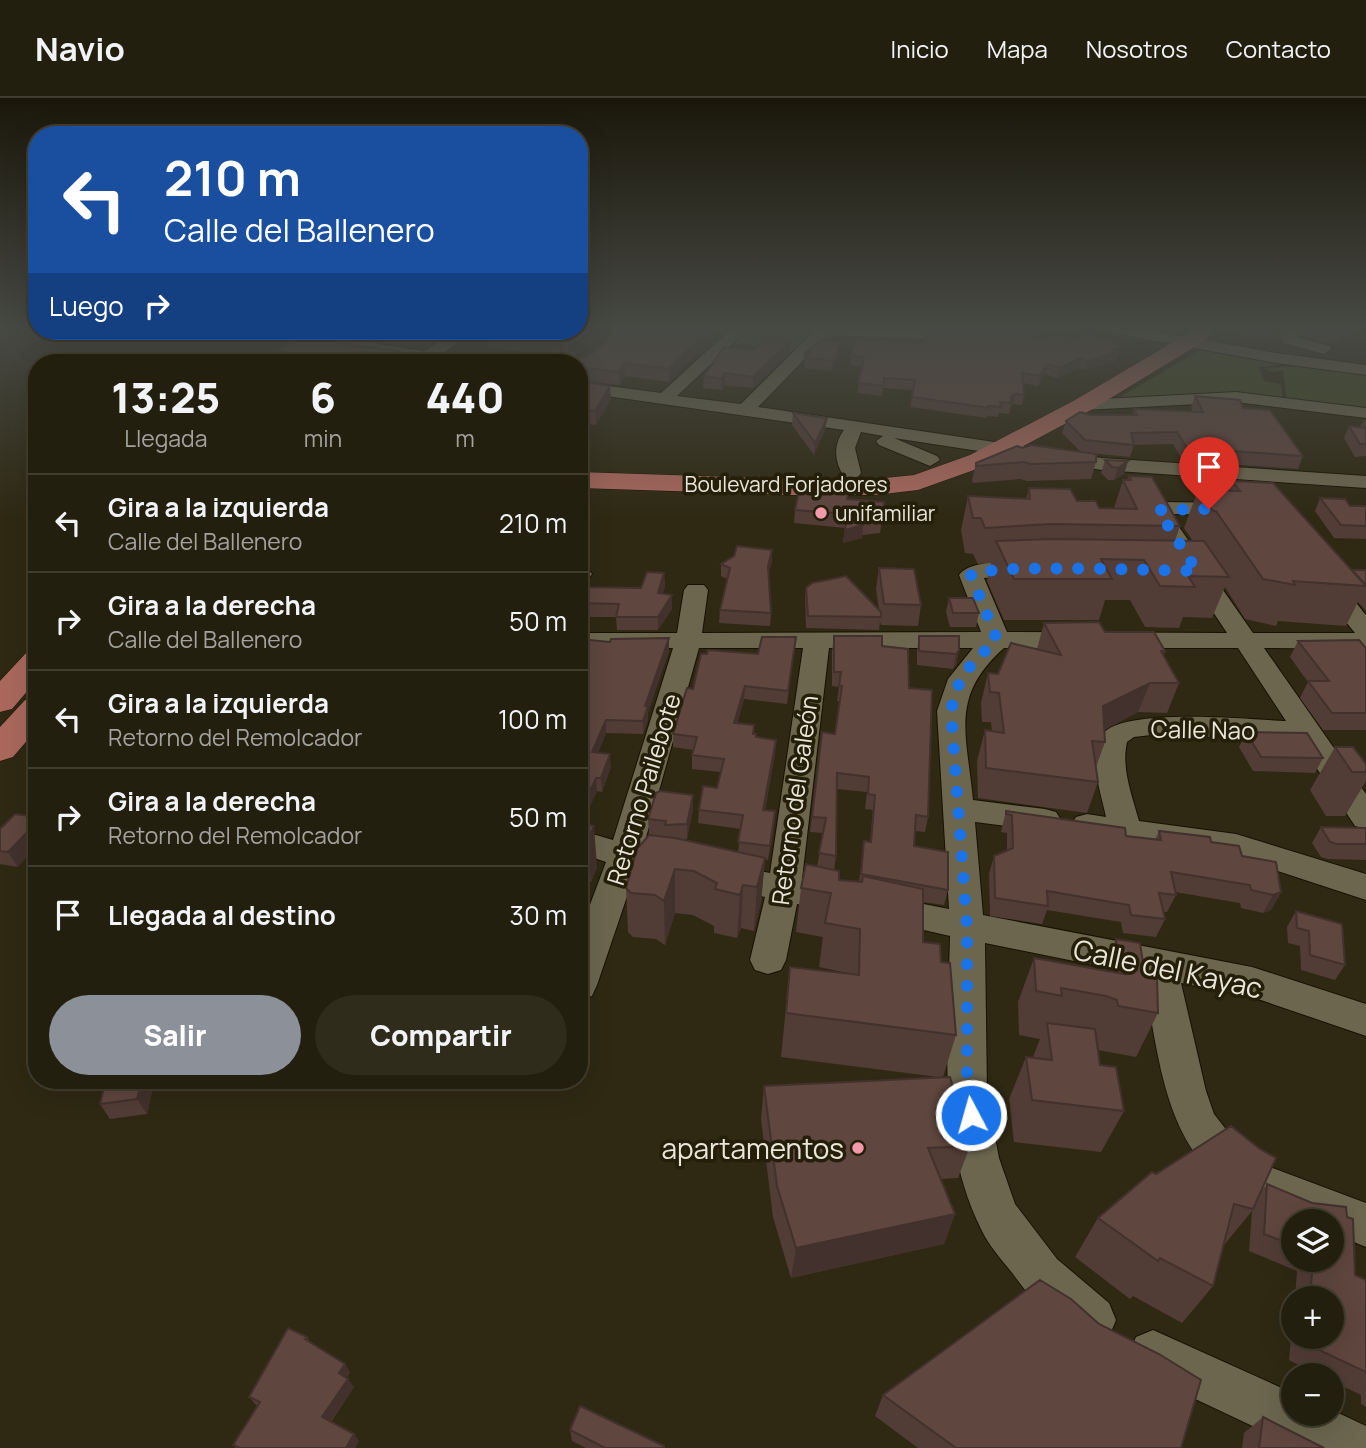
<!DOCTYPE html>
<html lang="es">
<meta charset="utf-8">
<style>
:root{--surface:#231f0e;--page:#2f2c1c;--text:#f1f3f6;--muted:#a3a29e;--line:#403d2e;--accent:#8c9099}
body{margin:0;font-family:Manrope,sans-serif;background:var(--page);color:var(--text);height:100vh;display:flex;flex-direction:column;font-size:26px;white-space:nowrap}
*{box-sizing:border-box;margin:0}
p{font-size:23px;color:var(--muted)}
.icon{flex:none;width:38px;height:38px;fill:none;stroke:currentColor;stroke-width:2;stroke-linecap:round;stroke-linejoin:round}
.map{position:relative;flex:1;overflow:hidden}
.details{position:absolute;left:28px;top:256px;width:560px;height:735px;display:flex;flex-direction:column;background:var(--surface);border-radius:28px;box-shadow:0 7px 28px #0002,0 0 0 2px var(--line)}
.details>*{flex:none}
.guide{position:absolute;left:28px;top:28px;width:560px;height:214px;border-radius:28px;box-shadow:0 7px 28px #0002,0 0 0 2px var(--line);background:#1a4fa0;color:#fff;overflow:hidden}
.controls{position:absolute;left:1281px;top:1111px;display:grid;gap:14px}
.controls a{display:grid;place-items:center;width:63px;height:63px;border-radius:50%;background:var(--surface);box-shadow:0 7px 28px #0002,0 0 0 2px var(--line);font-size:35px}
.pin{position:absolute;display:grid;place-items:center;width:60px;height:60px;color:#fff;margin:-72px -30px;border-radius:50% 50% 50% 0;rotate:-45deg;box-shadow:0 0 7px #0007}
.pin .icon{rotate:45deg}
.me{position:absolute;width:77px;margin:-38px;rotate:354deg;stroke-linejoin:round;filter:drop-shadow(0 0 5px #0008)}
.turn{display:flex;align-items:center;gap:24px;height:147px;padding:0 21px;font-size:32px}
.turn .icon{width:91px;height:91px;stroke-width:2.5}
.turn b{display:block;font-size:49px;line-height:60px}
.then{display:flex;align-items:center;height:66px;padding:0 21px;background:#0003;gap:14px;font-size:26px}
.eta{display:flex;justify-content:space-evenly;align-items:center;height:119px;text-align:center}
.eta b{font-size:42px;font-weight:800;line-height:49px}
.cta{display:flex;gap:14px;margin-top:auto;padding:14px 21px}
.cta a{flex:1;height:80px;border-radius:42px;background:var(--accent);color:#fff;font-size:28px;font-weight:800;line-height:80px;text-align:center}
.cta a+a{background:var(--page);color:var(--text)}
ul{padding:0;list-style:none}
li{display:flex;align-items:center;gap:21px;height:98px;padding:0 21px;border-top:2px solid var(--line)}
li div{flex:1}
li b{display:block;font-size:26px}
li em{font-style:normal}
header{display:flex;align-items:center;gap:42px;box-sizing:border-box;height:98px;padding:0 35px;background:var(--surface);border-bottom:2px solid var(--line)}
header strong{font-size:33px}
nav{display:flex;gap:38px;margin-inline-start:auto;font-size:24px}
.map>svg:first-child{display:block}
</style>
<header>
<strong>Navio</strong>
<nav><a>Inicio</a><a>Mapa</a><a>Nosotros</a><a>Contacto</a></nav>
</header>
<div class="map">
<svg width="1366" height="1350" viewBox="0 0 1366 1350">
<rect width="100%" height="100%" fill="#2f2913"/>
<path fill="#3a3215" d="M260,233H451L424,253L299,235Z"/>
<path fill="#424b22" d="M746,231L814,235L796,254L732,245Z
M1206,249L1297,265L1259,269L1264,283L1281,286L1283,303L1197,298L1118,300Z
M1300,268L1366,277V313L1287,303L1283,272L1272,274L1264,270Z"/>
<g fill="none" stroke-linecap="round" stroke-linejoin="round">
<defs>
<path id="minor" d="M731,231H748L677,298L741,306L816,231L962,235L970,240L968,243L828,237L758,309L1102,360L1366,378V390L1102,372L894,340L937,358L940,362L930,368L879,347L876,343L883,338L861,334L855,350L861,375L858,379H844C834,363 833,347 844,332L579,294V284L661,295Z
M1110,231H1143L1276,255L1366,267V277L1276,265L1118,236Z
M1280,231H1296L1297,239L1330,248L1332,251L1324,256L1283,245Z
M115,233H292L424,253L456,233H474L442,256L469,260L471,264H410L412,261L292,243L123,238Z
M1236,294L1366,310V320L1236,304L1083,312L1074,307L1083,302Z
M1163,404L1232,405L1240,406L1243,411L1240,416L1232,417L1170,416L1253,535H1355L1314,485L1318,480C1339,475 1353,502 1366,517V551L1264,550L1366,696V731L1355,728L1298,642L1151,637L1134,639L1127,644C1121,670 1132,697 1139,723L1236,736L1366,776V802L1235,759L1087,738L1076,735L1071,727L1076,719L1087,716L1106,719C1101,694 1089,664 1100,640C1113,607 1253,622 1286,623L1238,550H1004C949,599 967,636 973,702L1045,711L1056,714L1061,722L1056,730L1045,733L975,724L983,817L1252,869L1366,906V938L1252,899L1181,885L1206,993L1214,1016L1232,1039L1270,1069L1366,1105V1149L1332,1135V1124C1301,1124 1289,1118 1260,1106C1164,1068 1161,966 1143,877L985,845L987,996L999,1060L1015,1106L1057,1161L1109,1205L1116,1222L1109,1239L1092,1246C1061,1233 1032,1203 1013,1176C1002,1162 989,1148 982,1133C936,1042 948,935 950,838L871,820L866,811L871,802L883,798L949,811L937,613L948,581L973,550H829L802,781L853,793L858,802L853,811L841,815L797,806L786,862L781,872L768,876L755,872L750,862L765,799L713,787L708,778L713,769L725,766L770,775L803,550H699L643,750L685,758L689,767L685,776L673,779L636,772L597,887L592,898L579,902V836L606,764L579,755V732L613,742L673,550L579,551V535H677L684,492L688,487H704L708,492L702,535L981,534L959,477C970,461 1020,462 1037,466L1041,471L1037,476L984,480L1007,534L1227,535L1147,414L1156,406Z
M579,469L588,471L592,476L587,483L579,485Z
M1153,1232L1293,1295V1316H1332V1312L1366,1328V1350H1299L1136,1273L1129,1256L1136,1239Z"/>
<path id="major" d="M1195,231H1215L1206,242L1091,312L988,367L918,392L875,397H791L579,390V374L791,381H875L914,377L970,357L1075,302Z
M37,552V582L12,611L0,614V583L26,555Z
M37,598V631L13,659L0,663V629L25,602Z"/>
</defs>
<use href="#minor" stroke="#171100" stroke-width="2"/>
<use href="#major" stroke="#171100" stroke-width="1"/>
<use href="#minor" fill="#6c664f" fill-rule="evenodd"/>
<use href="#major" fill="#aa685d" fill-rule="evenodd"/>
</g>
<path fill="#523c36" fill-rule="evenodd" d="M1217,231H1276L1272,240L1221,233Z
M1298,231H1354L1351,239L1341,238L1338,245L1325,244L1306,239Z
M305,233H359L347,239Z
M579,233L576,260L586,259L712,233L711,240L669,284L625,278L620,287L579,282V264L561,259L487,249L486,237Z
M1043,234L1037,241H1071L1119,257L1117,258L1116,263L1085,272L1079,270L1057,280L1045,276L1038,288L1023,285L1024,297L1022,307L1013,306L1011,308L1009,316L999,315L998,319L987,318V320L910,309L913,292L883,290L882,298L857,295L862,269L850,267L851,258L970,236Z
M790,243L789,254L753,290L725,287L721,292L703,290L704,278L753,252Z
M352,246V247L398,253L400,264H278L275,253Z
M841,254L831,273L805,270V265L804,266V256Z
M579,283L611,301L596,327L579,325Z
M1195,298L1243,310L1303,358L1298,371L1183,363L1173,346L1134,347L1130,359L1090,355L1096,364L1091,381L1027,383L1020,381L973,385L972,382L976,365L1023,350L1081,354L1062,335L1066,323L1091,317H1133L1134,311L1193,314L1191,310Z
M793,315L825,332L814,357L792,327Z
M1364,322H1366V358L1355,359L1344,340L1349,328L1360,329Z
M1105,362L1128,363L1124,376L1114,382H1108L1101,375Z
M1129,378L1180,428L1175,443H1193L1184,430L1198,392L1229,393L1232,383L1352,472H1366V513L1358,504L1346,528L1278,523L1276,528L1245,521L1225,489L1212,520L1183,519L1179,530L1145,529L1130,502H1105L1099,522H1004L987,483L991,465L978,466L973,456L965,455L961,432L968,398L1026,401L1029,390L1099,410H1114L1123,382H1127Z
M1320,400L1350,408H1366V441L1334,440L1315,413Z
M847,401L882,422L880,435L862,437V440L843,445L845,430L794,425L795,412Z
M772,464L768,476L771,515L770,528L719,525L720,512L727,481L721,478V466Z
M879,470L921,507L918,528L881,527L880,523L879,532L806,530L805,502L806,490L879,512L876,491Z
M664,475L665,489L662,496L672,511L658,532H617L616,519H579V489L641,490Z
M949,500L979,515L976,529H950L946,514Z
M1044,525L1105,534L1165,553L1163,557L1179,585L1167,615L1138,614L1104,632L1105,644L1096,669L1098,684L1087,715L978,700L977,663L985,632L992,633L991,624H982L981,605L988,575L998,576L1037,551Z
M834,538L882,548L909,590L928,719L925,734L915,733L914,748L948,792L944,807L923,804V844L941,864L956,937L943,979L970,1048L958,1080L941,1081L955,1116L944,1146L791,1180L773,1119L761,1021L764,988L938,979L781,959L790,869L852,876L819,869L823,839L796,834L801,790L817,769L823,735L810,734L822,634L835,636L840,603H837L839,589L832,588V553ZM837,691L867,694L865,711L873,712L870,744L864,743L859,784L839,782L834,772L836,758Z
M919,538L959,552L956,567L953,571L917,567V553Z
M796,539L787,606L744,601L737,626L753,636L756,639L776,642L775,656L765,712L775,713L774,727L768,762L765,761L761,804L754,833L741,830L737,840L714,835V828L693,817L675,815L665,847L656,841L633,839L628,834L626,790L665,739L649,736L648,721L693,697V712L687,741H683L738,754L741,731L698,725L699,712L717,690L721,674L692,671V657L693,652L673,649V636L693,591L758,556Z
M579,541L669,553L648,614V621L643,636L606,635L598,655L611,669L602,694L597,693L590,708L580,706L579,707Z
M1298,543L1366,550V632H1323L1300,600L1308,584L1290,559Z
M1246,634L1323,660L1315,675L1253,673L1239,649Z
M1335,649L1366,666V683L1345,718H1326L1310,692Z
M1006,713L1126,738L1155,742L1159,733L1211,744L1242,758L1281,794L1271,812L1263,815L1241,810L1240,805L1175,794L1176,797L1167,814H1163L1165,821L1156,839L1123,835L1121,824L1047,812L1042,826L990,818L989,776L994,758L1007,752V735L1001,734Z
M579,718L583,719L584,726L597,769L591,784L579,782Z
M1321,729L1366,730V762L1328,761L1321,759L1312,745Z
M0,731L18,769L0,766Z
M1296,813L1345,867L1335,882L1301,872L1300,848L1288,845L1287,829Z
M1116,841L1145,877L1158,915L1136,959L1098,952L1100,967L1124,1013L1101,1054L1014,1044L1009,1001L1026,959H1033L1040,941L1019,937L1018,904L1034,860L1103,872Z
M167,982H254L173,991Z
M153,989L147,1016L110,1021L100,1006Z
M1156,1076L1261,1094L1267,1086L1347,1119L1355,1177L1366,1182V1309L1361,1306V1297L1332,1283V1278H1321L1289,1262L1293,1216V1239H1332V1200H1295L1297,1173L1249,1153L1252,1113L1224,1147L1213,1188L1182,1225L1133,1198L1130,1201L1075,1159L1098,1120ZM1293,1124L1332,1162H1293Z
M1099,1226L1181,1350H918L875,1318L883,1297Z
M307,1239L310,1244L345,1266L350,1275L346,1280L354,1289L331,1324L359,1343L355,1350H236L233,1347L257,1308L249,1299Z
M1263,1319L1324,1350H1242L1244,1335Z
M570,1332L664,1348V1350H586L572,1343Z"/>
<path fill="#42312c" d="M594,231H610L570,262L569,249Z
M706,231H714L712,233L711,240L669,284V271Z
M1040,231H1043V234L1029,251L1031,242Z
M345,233H359L347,239Z
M790,243L789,254L753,290V279Z
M842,244L841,254L831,273L832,263Z
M1122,248L1119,257L1117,258L1116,263L1085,272L1088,263L1113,251Z
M398,253L399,264H384Z
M810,254L805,260V265L804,266V256Z
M1081,260L1079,270L1057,280L1059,270Z
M624,265L625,278L620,287L619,274Z
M1047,266L1045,276L1038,288L1040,278Z
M725,275V287L721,292L722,281Z
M610,288L611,301L596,327L595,313Z
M1015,296L1013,306L1011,308V299Z
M827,320L825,332L814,357L815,345Z
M1128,363L1124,376L1114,382L1118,370Z
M863,427L862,440L843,445L845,432Z
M772,452V464L767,480L768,468Z
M664,475L665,489L658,508V495Z
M672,497V511L658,532V519Z
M669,540V553L648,614V621L643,636V623L645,608Z
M959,552L956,567L953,571L956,556Z
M1150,585L1138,614L1093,638L1103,608Z
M745,588L744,601L734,639V625Z
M606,622V635L593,667L592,654Z
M776,642L775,656L762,726L763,712Z
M610,656L611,669L602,694L601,680Z
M596,680L597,693L590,708L589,695Z
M693,697V712L687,741V726Z
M775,713L774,727L768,762Z
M37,724V748L18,769L8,754Z
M594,728L597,769L591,784L587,743Z
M765,760L761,804L754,833L757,789Z
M675,771V815L665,847L664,803Z
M743,787L741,830L737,840L740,797Z
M1281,794L1271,812L1263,815L1273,797Z
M142,982H148L153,989L147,1016L137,1001Z
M955,1116L944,1146L791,1180L796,1150Z
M345,1266L350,1275L344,1283L339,1275Z
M348,1281L354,1289L328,1327L322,1319Z
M354,1336L359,1343L355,1350H346Z"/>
<path fill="#5f463f" stroke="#42312c" stroke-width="2" d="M579,231H594L569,249V253L576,254V260L586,259L621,231H708L669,271L624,265L619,274L579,269V264H561L563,247L486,237L491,233H579Z
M981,231H1040L1031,242L1064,237L1071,241L1089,236L1122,248L1113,251L1119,253L1088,263L1081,260L1059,270L1047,266L1040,278L1022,275L1024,297L1015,296L1011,299V305L1000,304L1001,309L988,308L989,310L912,299L915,282L884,280L883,288L858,285L864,259L851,258L855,242L925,245L926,234L970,236Z
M1311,231H1338L1341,237L1328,235Z
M300,239L352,246L350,247L398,253L384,264H294L305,257L275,253Z
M766,240L790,243L753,279L725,275L722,281L704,278L724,249L753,252Z
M820,242L842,244L832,263L805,260L810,254L804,256Z
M579,283L610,288L595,313L579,312Z
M1195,298L1240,302L1243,310L1270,312L1303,358L1187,350L1177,334L1131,335L1134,347L1085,342L1066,323L1080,314L1091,317H1137L1134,311L1203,314Z
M793,315L827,320L815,345Z
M1349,328L1366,330V346H1360Z
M1031,347L1096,356V364L1031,366L1024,364L976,368V365L1017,348L1023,350Z
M1105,362L1128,363L1118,370L1112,369Z
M1129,378L1152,379L1180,428L1051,426L985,430L981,420H973L968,398L1030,401L1029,390L1070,391L1077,403H1096L1099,410L1137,411L1123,382H1131Z
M1232,383L1273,385L1366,488L1293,483L1295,487L1263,481L1216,413H1213L1198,392L1240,393Z
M800,389L848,393L847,401L884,404L882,422L864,423L863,427L845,432L847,416L795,412Z
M1320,400L1345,401L1350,408H1366V428L1341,427Z
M1053,441L1204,443L1229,479L1188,478L1195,489L1160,488L1144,462L1101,461L1112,481H1014L996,443Z
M737,448L772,452L768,468L771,515L720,512L730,470L721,466L734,458Z
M879,470L914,471L921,507L884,506Z
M1352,472H1366V487Z
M647,474L664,475L658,495L672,497L658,519H616L619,506L579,505V489L641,490Z
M846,478L881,514V519L808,518L806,490L812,485Z
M949,500H973L979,515H953Z
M1099,524L1105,534H1154L1165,553H1161L1179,585H1150L1103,608L1105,644L1092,643L1098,684L986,670L985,632L1004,635L999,595L990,594L988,575L998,576L1011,545L1061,557L1044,525Z
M834,538H882V548L908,551L909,590L932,592L928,719L916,717L914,748L948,754V792L861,776L864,743L871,744L875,697L868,696L869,679L837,675L836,758L819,755L826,720L812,719L822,634L835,636L842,588H839L841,574H834Z
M919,538H959V552L956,556L919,553Z
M762,539H796L788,593L745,588L734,625L754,627L753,636H756V639L776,642L763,712L775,713L770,748L738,744L743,717L699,712L703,688L717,690L724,661L692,657L697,639L673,636L687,590L693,591L701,556H707L708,552L758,556Z
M669,540L645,608H648L643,623L606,622L592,654L610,656L601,680H596L589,695L579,693V541L610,544L611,541Z
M1359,542L1366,550V615H1332L1308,583H1329L1298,543Z
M1246,634L1307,635L1323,660L1261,659Z
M1335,649H1353L1366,666V674H1352Z
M660,693L693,697L687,726L665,727L666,723L648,721L656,695Z
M1006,713L1125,730L1126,738L1161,742L1159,733L1210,739L1211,744L1239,748L1242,758L1276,764L1281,794L1273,797L1251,792L1250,787L1171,774L1176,797L1159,795L1165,821L1131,817L1129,807L1047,793L1048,808L995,800L994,758L1013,750L1012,717L1006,716Z
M15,716L37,719V724L8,754L0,753V731Z
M579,718L583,719L580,725L594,728L587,743L579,741Z
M1321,729L1366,730V746H1337L1330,744Z
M649,737L675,740L765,760L757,789L743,787L740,797L715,791L717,785L694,773L675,771L664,803L655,797L631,795L626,790L637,751Z
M806,766L839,773V782L862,784L863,778L923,791V844L940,846L941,864L950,865L956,937L786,915L790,869L859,877L860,831L825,825L831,795L801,790Z
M1296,813L1342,826L1345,867L1310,857L1309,833L1297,830Z
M1116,841L1140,845L1145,877L1157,880L1158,915L1118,908L1117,902L1106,898L1061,890L1062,898L1036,893L1034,860L1124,876L1119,871Z
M1047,925L1095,931L1100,967L1116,969L1124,1013L1032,1002L1026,959L1052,962Z
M950,979L970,1048L928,1050L955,1116L796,1150L777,1088L764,988Z
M106,982H142L137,1001L100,1006Z
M1231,1028L1260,1051L1276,1060L1253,1111L1234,1106L1213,1188L1160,1160L1158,1163L1098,1120L1152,1074L1156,1076Z
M1267,1086L1312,1105L1346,1109L1347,1119L1353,1121L1355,1177L1366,1182V1274L1306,1246L1307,1239H1332V1200H1310L1313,1162H1332V1124H1293V1147L1264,1136Z
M1040,1182L1071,1201L1099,1226L1159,1256L1201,1282L1181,1350H956L883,1297Z
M288,1230L307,1239L305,1241L345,1266L339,1275L348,1281L322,1319L354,1336L346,1350H240L233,1347L260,1304L249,1299Z
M580,1308L664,1348V1350H605L570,1332Z
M1263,1319L1324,1350H1259Z"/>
<linearGradient id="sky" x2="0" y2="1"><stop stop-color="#1a170a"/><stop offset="0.55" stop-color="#474944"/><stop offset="1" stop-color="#474944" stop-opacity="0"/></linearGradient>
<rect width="1366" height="420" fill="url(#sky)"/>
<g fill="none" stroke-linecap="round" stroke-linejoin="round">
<path stroke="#1a73e8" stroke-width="12" stroke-dasharray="0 21.6" d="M971,1017L967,996V830L951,613C958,577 970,566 997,542L971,477C987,465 1164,473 1197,473L1158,412L1209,411"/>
</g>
<g fill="#f39aaa" stroke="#251f0a" stroke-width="2.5">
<circle cx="821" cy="415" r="7"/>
<circle cx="858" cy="1050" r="7"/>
</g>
<g text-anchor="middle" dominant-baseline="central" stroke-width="7" stroke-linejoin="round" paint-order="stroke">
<g font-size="21" fill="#e9e5d8" stroke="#251f0a">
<text x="786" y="386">Boulevard Forjadores</text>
</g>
<g font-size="21" fill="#e9e5d8" stroke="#251f0a" text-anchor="start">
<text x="835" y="415">unifamiliar</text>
</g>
<g font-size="24" fill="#e9e5d8" stroke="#251f0a">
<text transform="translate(1203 631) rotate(1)">Calle Nao</text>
<text transform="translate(643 691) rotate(-73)">Retorno Pailebote</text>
<text transform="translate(794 702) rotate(-82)">Retorno del Galeón</text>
</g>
<g font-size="28" fill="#e9e5d8" stroke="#251f0a">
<text transform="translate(1168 870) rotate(12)">Calle del Kayac</text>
</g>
<g font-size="28" fill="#e9e5d8" stroke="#251f0a" text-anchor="end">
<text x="844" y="1050">apartamentos</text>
</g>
</g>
</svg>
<div class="controls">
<a><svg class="icon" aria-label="layers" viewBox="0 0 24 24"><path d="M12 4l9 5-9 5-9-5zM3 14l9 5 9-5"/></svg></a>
<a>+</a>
<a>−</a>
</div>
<div class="pin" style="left:1209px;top:411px;background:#d93025"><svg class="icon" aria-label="arrive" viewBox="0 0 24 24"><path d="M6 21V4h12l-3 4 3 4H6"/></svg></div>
<svg class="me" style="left:971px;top:1017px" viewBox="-20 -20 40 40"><circle r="17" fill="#1a73e8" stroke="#fff" stroke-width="3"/><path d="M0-11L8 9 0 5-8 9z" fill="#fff"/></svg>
<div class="guide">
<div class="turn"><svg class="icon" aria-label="left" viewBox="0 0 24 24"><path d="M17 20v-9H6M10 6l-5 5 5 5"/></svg><div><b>210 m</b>Calle del Ballenero</div></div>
<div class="then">Luego<svg class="icon" aria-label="right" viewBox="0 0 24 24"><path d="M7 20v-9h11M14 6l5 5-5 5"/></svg></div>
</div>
<section class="details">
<div class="eta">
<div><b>13:25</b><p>Llegada</p></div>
<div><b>6</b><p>min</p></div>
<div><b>440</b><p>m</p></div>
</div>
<ul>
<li><svg class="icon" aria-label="left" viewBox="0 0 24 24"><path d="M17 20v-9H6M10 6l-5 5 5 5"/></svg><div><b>Gira a la izquierda</b><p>Calle del Ballenero</p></div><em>210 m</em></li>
<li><svg class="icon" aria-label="right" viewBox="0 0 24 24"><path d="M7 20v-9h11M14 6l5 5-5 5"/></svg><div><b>Gira a la derecha</b><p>Calle del Ballenero</p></div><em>50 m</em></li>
<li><svg class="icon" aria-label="left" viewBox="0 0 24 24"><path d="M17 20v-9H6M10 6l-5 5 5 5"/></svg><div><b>Gira a la izquierda</b><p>Retorno del Remolcador</p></div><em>100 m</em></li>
<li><svg class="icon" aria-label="right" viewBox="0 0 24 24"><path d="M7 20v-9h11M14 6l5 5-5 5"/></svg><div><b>Gira a la derecha</b><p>Retorno del Remolcador</p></div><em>50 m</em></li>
<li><svg class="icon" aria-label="arrive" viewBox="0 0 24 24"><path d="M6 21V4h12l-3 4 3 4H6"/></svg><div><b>Llegada al destino</b></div><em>30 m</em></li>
</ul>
<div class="cta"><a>Salir</a><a>Compartir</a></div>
</section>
</div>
